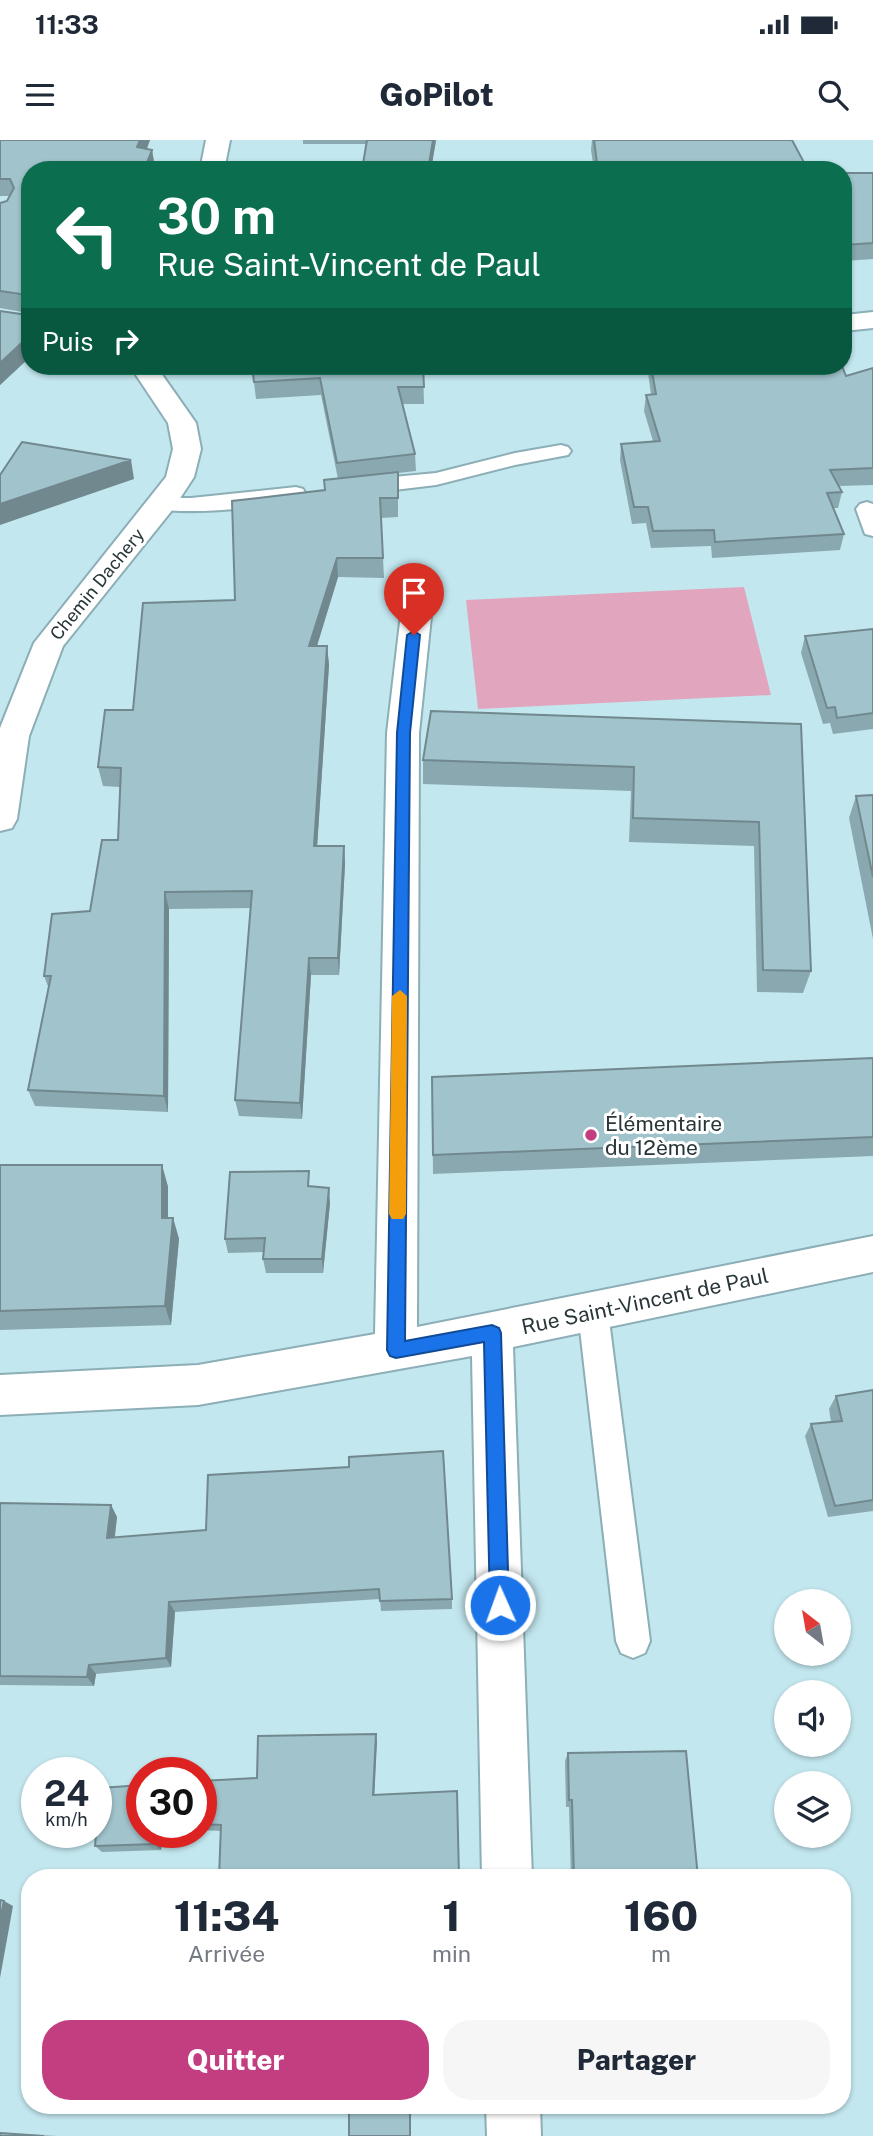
<!DOCTYPE html>
<html lang="fr">
<meta charset="utf-8">
<style>
:root{--surface:#fff;--page:#f6f6f7;--text:#1f2937;--muted:#747a83;--accent:#c33e81}
body{margin:0;font-family:"Public Sans",sans-serif;background:var(--page);color:var(--text);height:100vh;display:flex;flex-direction:column;font-size:26px;white-space:nowrap}
*{box-sizing:border-box;margin:0}
p{font-size:23px;color:var(--muted)}
.icon{flex:none;width:38px;height:38px;fill:none;stroke:currentColor;stroke-width:2;stroke-linecap:round;stroke-linejoin:round}
.map{position:relative;flex:1;overflow:hidden}
.details{position:absolute;left:21px;top:1729px;width:830px;height:245px;display:flex;flex-direction:column;background:var(--surface);border-radius:28px;box-shadow:0 2px 5px #0004}
.details>*{flex:none}
.banner{position:absolute;left:21px;top:21px;width:831px;height:214px;border-radius:28px;box-shadow:0 2px 5px #0004;background:#0b6e4f;color:#fff;overflow:hidden}
.needle{width:46px;rotate:329deg}
.tools{position:absolute;left:774px;top:1449px;display:grid;gap:14px}
.tools a{display:grid;place-items:center;width:77px;height:77px;border-radius:50%;background:var(--surface);box-shadow:0 2px 5px #0004;font-size:35px}
.speed{position:absolute;left:21px;top:1617px;display:flex;gap:14px;font-size:35px;font-weight:700;text-align:center}
.speed>*{display:grid;place-content:center;width:91px;height:91px;border-radius:50%;background:var(--surface);box-shadow:0 2px 5px #0004;line-height:1}
.speed small{font-size:18px;font-weight:400}
.speed .limit{border:10px solid #d22;background:#fff;color:#111}
.pin{position:absolute;display:grid;place-items:center;width:60px;height:60px;color:#fff;margin:-72px -30px;border-radius:50% 50% 50% 0;rotate:-45deg;box-shadow:0 0 7px #0007}
.pin .icon{rotate:45deg}
.me{position:absolute;width:77px;margin:-38px;rotate:358deg;stroke-linejoin:round;filter:drop-shadow(0 0 5px #0008)}
.turn{display:flex;align-items:center;gap:24px;height:147px;padding:0 21px;font-size:32px}
.turn .icon{width:91px;height:91px;stroke-width:2.5}
.turn b{display:block;font-size:49px;line-height:60px}
.then{display:flex;align-items:center;height:66px;padding:0 21px;background:#0003;gap:14px;font-size:26px}
.eta{display:flex;justify-content:space-evenly;align-items:center;height:119px;text-align:center}
.eta b{font-size:42px;font-weight:800;line-height:49px}
.action{display:flex;gap:14px;margin-top:auto;padding:14px 21px}
.action a{flex:1;height:80px;border-radius:28px;background:var(--accent);color:#fff;font-size:28px;font-weight:800;line-height:80px;text-align:center}
.action a+a{background:var(--page);color:var(--text)}
.status{display:flex;justify-content:space-between;align-items:center;height:49px;padding:0 35px;background:var(--surface);direction:ltr}
.status svg{height:19px;fill:currentColor}
header{display:flex;justify-content:space-between;align-items:center;height:91px;padding:0 21px;background:var(--surface);font-size:32px;font-weight:800}
.map>svg:first-child{display:block}
</style>
<div class="status"><b>11:33</b><svg viewBox="0 0 49 12"><path d="M0 12V9h3v3zM5 12V6h3v6zM10 12V3h3v9zM15 12V0h3v12zM26 1h20v11H26zM47 4h2v5h-2z"/></svg></div>
<header><svg class="icon" aria-label="menu" viewBox="0 0 24 24"><path d="M4 6h16M4 12h16M4 18h16"/></svg>GoPilot<svg class="icon" aria-label="search" viewBox="0 0 24 24"><circle cx="10" cy="10" r="6"/><path d="M15 15l6 6"/></svg></header>
<div class="map">
<svg width="873" height="1996" viewBox="0 0 873 1996">
<rect width="100%" height="100%" fill="#c3e7ef"/>
<path fill="#e1a5bd" d="M744,447L771,555L478,569L466,460Z"/>
<g fill="none" stroke-linecap="round" stroke-linejoin="round">
<defs>
<path id="service" d="M561,305L568,307L571,311L568,315L515,325L436,345L361,354L354,352L351,347L354,342L361,340L436,333L515,313Z
M296,347L303,349L306,354L303,359C272,367 186,376 156,368L153,363L156,358H191Z
M867,362L873,364V396L865,394L856,369L860,364Z
M593,1158L604,1162L608,1172L650,1501L645,1513L633,1518L621,1513L616,1501L578,1172L582,1162Z"/>
<path id="minor" d="M206,0H230L224,30H200Z
M873,172V188L844,191V175Z
M130,226H156L196,283L201,309L194,337L173,369L63,506L29,596L17,679L12,688L0,691V588L34,503L166,337L173,309L168,283Z
M419,438L430,441L434,448L419,593L417,1187L873,1096V1132L513,1207L532,1738H482L472,1216L198,1265L0,1275V1235L198,1225L375,1194L387,593L404,448L408,441Z
M486,1965H540L541,1996H487Z"/>
</defs>
<use href="#service" stroke="#8caeb6" stroke-width="4"/>
<use href="#minor" stroke="#8caeb6" stroke-width="4"/>
<use href="#service" fill="#fff" fill-rule="evenodd"/>
<use href="#minor" fill="#fff" fill-rule="evenodd"/>
</g>
<path fill="#8aa8af" d="M0,0H150L147,9L152,10L155,28L30,30V217L0,245V171L28,175V173L0,168V63L7,61L10,56H0Z
M303,0H436L431,30H362L367,4H303Z
M592,0H792L808,30H594L591,10Z
M844,33H873V119L844,121Z
M252,226H423L424,264H403L415,314L416,331L398,333V377L381,378L384,438L338,437L317,506H327L329,525L317,706H344L345,724L339,835H311L302,979L239,976L235,960L250,768L169,769L168,972L35,966L28,950L49,849L44,836L90,771L118,700L120,647L103,646L98,627L133,570L235,460L325,350L338,339L321,255L256,259Z
M647,226H842L846,236L873,228V345L838,346L842,352L838,368H833L844,394L840,410L712,418L711,406L651,408L646,383L632,384L620,320L621,304L653,301L644,271L646,255L651,254Z
M873,489V589L833,594L830,583L823,584L801,513L805,496Z
M801,584L811,831L803,853L757,852L754,706L629,702L631,651L423,644V620Z
M873,655V799L849,678L856,656Z
M873,918V1016L433,1034L432,937Z
M0,1025H162L168,1047V1078H173L179,1099L171,1185L0,1190Z
M311,1047L330,1063L323,1133H266L263,1119L264,1112L228,1113L225,1099Z
M873,1250V1371L828,1377L805,1296L811,1284L831,1282L829,1269L836,1256Z
M0,1363L111,1365L117,1377L115,1397L452,1459V1469L381,1471L380,1459L175,1472L171,1527L96,1534L94,1546L0,1545Z
M377,1602L221,1691L201,1690V1641L257,1638Z
M568,1613L698,1738H571L569,1667H566L565,1621Z
M142,1692H163L161,1710L102,1712L95,1706Z
M0,1993L58,1996H0Z"/>
<path fill="#71888f" d="M140,0H150L140,25L137,7Z
M433,0H436L431,30H428Z
M152,10L155,28L154,30H144Z
M30,195V217L0,245V223Z
M131,320L134,339L0,385V364Z
M337,418L338,437L311,525L309,506Z
M327,506L329,525L316,724L314,706Z
M344,706L345,724L339,835L338,818Z
M165,752L169,769L168,972L164,956Z
M309,818L311,835L302,979L300,963Z
M162,1025L168,1047V1099L162,1078Z
M329,1048L330,1063L323,1133L322,1119Z
M173,1078L179,1099L171,1185L165,1166Z
M111,1365L117,1377L113,1409L107,1398Z
M169,1462L175,1472L171,1527L166,1518Z
M89,1525L96,1534L94,1546L87,1537Z
M376,1594L377,1602L374,1662L373,1655Z
M157,1692H163L161,1710L155,1704Z
M4,1761L13,1766L0,1838V1780Z"/>
<path fill="#a1c3cc" stroke="#71888f" stroke-width="2" d="M0,0H140L137,7L152,10L144,30H30V195L0,223V171L28,175V155L0,151V63L7,61L14,48L10,39H0Z
M367,0H433L428,30H362Z
M594,0H792L808,30H598Z
M844,33H873V103L844,105Z
M252,226H423L424,247H398L415,314L337,323L320,238L254,242Z
M651,226H842L846,236L873,228V328L830,330L842,352L827,353L844,394L715,402L714,390L653,391L648,367H634L621,304L660,301L646,255L656,254Z
M22,302L131,320L0,364V335Z
M398,332V358H380L383,418H337L309,506H327L314,706H344L338,818H309L300,963L235,960L252,751L165,752L164,956L28,950L51,836H44L52,774L90,771L102,700H118L121,628L98,627L105,570H133L143,463L235,460L232,361L325,350L324,340Z
M873,489V573L837,578L835,567L827,568L805,496Z
M431,571L801,584L811,831L763,830L759,682L633,678L634,627L423,620Z
M873,655V737L856,656Z
M873,918V997L433,1015L432,937Z
M0,1025H162V1078H173L165,1166L0,1171Z
M309,1031L308,1046L329,1048L322,1119H263L265,1098L225,1099L230,1032Z
M873,1250V1360L835,1366L811,1284L842,1281L836,1256Z
M443,1311L452,1459L380,1461L379,1449L169,1462L166,1518L89,1525L87,1537L0,1536V1363L111,1365L107,1398L206,1390L208,1335L349,1327V1317Z
M376,1594L373,1655L457,1651L459,1738H219L221,1685L201,1684V1641L257,1638L258,1596Z
M686,1611L698,1738H574L572,1660H569L568,1613Z
M142,1645V1692H157L155,1704L95,1706L100,1648Z
M0,1760L4,1761L0,1780Z
M349,1965H410V1996H349Z
M0,1993L44,1996H0Z"/>
<path fill="#1a73e8" stroke="#114b97" stroke-width="2" d="M414,491L420,495L410,593L405,1201L492,1185L499,1188L501,1193L509,1465L506,1472L500,1475L493,1472L490,1465L484,1202L396,1218L390,1216L387,1210L397,593L407,495Z"/>
<path fill="#f59e0b" d="M400,850L407,856L406,1074L403,1079H392L389,1074L392,856Z"/>
<circle fill="#c33e81" stroke="#fff" stroke-width="2.5" cx="591" cy="995" r="7"/>
<g text-anchor="middle" dominant-baseline="central" stroke-width="6" stroke-linejoin="round" paint-order="stroke">
<g font-size="18" fill="#283639" stroke="#fff">
<text transform="translate(97 444) rotate(-51)">Chemin Dachery</text>
</g>
<g font-size="21" fill="#283639" stroke="#fff" text-anchor="start">
<text x="605" y="983">Élémentaire<tspan x="605" dy="24">du 12ème</tspan></text>
</g>
<g font-size="21" fill="#283639" stroke="#fff">
<text transform="translate(645 1161) rotate(-12)">Rue Saint-Vincent de Paul</text>
</g>
</g>
</svg>
<div class="tools">
<a><svg class="needle" viewBox="-14 -14 28 28"><path d="M0-13l5 13h-10z" fill="#e53935"/><path d="M0 13l5-13h-10z" fill="#747a83"/></svg></a>
<a><svg class="icon" aria-label="sound" viewBox="0 0 24 24"><path d="M4 9h4l5-4v14l-5-4H4zM17 9q2 3 0 6"/></svg></a>
<a><svg class="icon" aria-label="layers" viewBox="0 0 24 24"><path d="M12 4l9 5-9 5-9-5zM3 14l9 5 9-5"/></svg></a>
</div>
<div class="speed"><div>24<small>km/h</small></div><div class="limit">30</div></div>
<div class="pin" style="left:414px;top:495px;background:#d93025"><svg class="icon" aria-label="arrive" viewBox="0 0 24 24"><path d="M6 21V4h12l-3 4 3 4H6"/></svg></div>
<svg class="me" style="left:500px;top:1465px" viewBox="-20 -20 40 40"><circle r="17" fill="#1a73e8" stroke="#fff" stroke-width="3"/><path d="M0-11L8 9 0 5-8 9z" fill="#fff"/></svg>
<div class="banner">
<div class="turn"><svg class="icon" aria-label="left" viewBox="0 0 24 24"><path d="M17 20v-9H6M10 6l-5 5 5 5"/></svg><div><b>30 m</b>Rue Saint-Vincent de Paul</div></div>
<div class="then">Puis<svg class="icon" aria-label="right" viewBox="0 0 24 24"><path d="M7 20v-9h11M14 6l5 5-5 5"/></svg></div>
</div>
<section class="details">
<div class="eta">
<div><b>11:34</b><p>Arrivée</p></div>
<div><b>1</b><p>min</p></div>
<div><b>160</b><p>m</p></div>
</div>
<div class="action"><a>Quitter</a><a>Partager</a></div>
</section>
</div>
